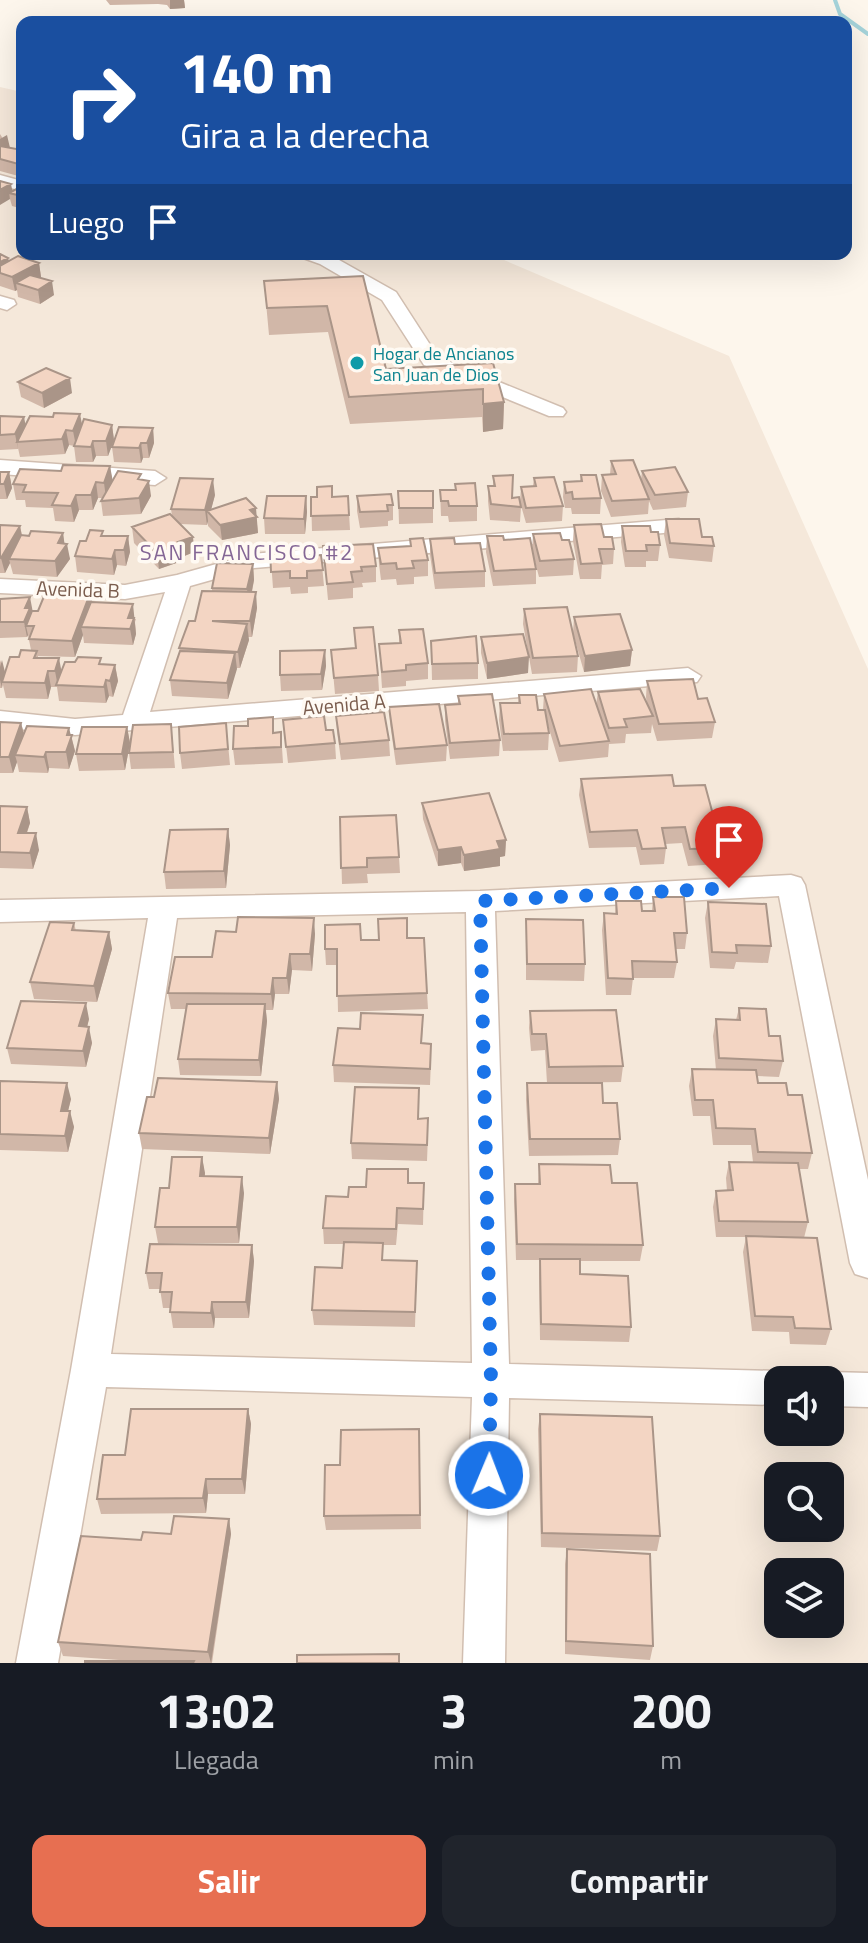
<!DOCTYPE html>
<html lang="es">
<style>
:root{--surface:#171b24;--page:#20242c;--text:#f1f3f6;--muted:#9ea1a6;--accent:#e76f51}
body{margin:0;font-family:"Titillium Web",sans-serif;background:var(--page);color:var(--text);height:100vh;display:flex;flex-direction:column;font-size:30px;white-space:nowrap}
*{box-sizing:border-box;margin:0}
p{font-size:26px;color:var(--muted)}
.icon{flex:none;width:44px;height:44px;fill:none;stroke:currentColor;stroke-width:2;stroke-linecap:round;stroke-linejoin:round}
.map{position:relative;height:1663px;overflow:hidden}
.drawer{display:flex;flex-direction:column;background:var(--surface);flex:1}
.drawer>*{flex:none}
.top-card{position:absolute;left:16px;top:16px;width:836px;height:244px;border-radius:16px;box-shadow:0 8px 32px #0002;background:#1a4fa0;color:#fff;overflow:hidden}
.buttons{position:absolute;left:764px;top:1366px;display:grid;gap:16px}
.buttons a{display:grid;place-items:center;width:80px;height:80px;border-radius:16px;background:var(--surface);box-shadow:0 8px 32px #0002;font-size:40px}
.pin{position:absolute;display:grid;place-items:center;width:68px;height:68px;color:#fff;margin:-82px -34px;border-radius:50% 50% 50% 0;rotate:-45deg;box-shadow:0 0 8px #0007}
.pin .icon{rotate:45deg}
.me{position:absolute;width:88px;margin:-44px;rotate:1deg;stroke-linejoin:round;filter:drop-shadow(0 0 6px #0008)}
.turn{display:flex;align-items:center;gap:28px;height:168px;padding:0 32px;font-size:36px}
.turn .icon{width:104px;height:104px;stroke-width:2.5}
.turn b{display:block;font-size:56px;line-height:68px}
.then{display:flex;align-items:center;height:76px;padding:0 32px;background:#0003;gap:16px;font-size:30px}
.eta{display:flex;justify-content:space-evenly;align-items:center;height:136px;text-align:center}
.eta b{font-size:48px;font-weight:700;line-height:56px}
.cta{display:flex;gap:16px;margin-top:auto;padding:16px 32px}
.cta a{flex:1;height:92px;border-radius:16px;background:var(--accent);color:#fff;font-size:32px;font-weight:700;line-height:92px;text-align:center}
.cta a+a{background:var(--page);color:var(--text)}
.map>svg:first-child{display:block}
</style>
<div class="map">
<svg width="868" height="1663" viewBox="0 0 868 1663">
<rect width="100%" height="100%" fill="#fdf6ec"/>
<path fill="#f5e8da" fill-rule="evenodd" d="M0,87L22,92V254H490L729,356L868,669V1663H0ZM778,1380H830V1432H778ZM778,1476H830V1528H778ZM778,1572H830V1624H778Z"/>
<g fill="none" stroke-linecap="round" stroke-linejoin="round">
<path stroke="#a5d3da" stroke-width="4" d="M835,0L840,14L868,34"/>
<defs>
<path id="minor" d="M0,175L22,181V191L0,185Z
M292,254L332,256L396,292L438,357L563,408L566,412L563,416H549L424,365L382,300L320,264Z
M0,296L14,300L16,304L7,310L0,308Z
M0,460L155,471L166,478L155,485L0,474Z
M679,519L690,526L687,531L254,568L190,586L150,712L688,668L701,676L697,682L75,735L0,727V711L75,719L123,715L165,592L125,599L0,593V579L125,585L177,575L252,554Z
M791,875L801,878L805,885L868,1180V1278L855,1274L850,1263L779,896L495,911L509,1364L778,1371L793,1380H778V1405L509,1398L505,1663H463L472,1397L106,1387L58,1663H16L71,1370L148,918L0,922V900L480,891ZM466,912L472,1363L111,1354L177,918Z
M830,1372L868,1373V1407L830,1406V1380H815Z"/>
</defs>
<use href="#minor" stroke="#d1beb0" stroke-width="3"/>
<use href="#minor" fill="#fff" fill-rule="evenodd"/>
</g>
<path fill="#d1b7a8" d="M106,0H184L185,8L170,9L167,5L158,4L110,5Z
M0,134L9,148L22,150V177L0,171Z
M0,181L12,191L22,187V221L19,208L12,206L10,199Z
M0,254L8,258L9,261L39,263L41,277H39L54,295L40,304L18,297L17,290L15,291L0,286Z
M363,276L386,369L493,363L504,402L503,429L483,432L482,417L350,424L328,332L269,335L264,281Z
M18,382L72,393L44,408L21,397Z
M0,416L26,424L112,425L114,440L108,456H96L93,462H76L74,446L69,445L65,454L20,457L18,448V449L0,450Z
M153,428L154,443L149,458H143L141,463L114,462L112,447Z
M611,461L641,480L642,471L688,492L686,507L653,510L649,501L648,514L611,517L601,491L602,475H610Z
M110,466L112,481L142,480L151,496L141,514L103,516L101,501L102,498H98L93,510H79L74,522L55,521L53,508L26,507L25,500H16L13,484L61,471Z
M0,472H9L12,488L7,499H0Z
M581,475L601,498L600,514H572L571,508H565L563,497L564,482L580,481Z
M493,476L521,507L520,522L490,520L488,501V486H493Z
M534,478L563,506L562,521L526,523L520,502L521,487L533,486Z
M455,484L477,506V521L449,522L448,516H441L440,490H455Z
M398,491H433V523L399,524Z
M215,495L211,509L256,516L258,533L222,540L208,526V521L207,525L180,524L193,537L194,552L182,557V561L159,569L134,543L132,527L172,516L171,509Z
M306,496L307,512L305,534H265L264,518Z
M348,496L350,530L312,531L311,497Z
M357,496L393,505V520L388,521V526L360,528L357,511Z
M666,519L702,537L714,546L712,562L669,558L664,535Z
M0,525L20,526L22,535L63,533L64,544L70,559L57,577L13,574L10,563L5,573H0Z
M574,525L604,537L614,549L613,564L602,565L601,579H580L573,541Z
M622,526L651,532L660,545L658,561H646V567H625L621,542Z
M533,534L562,540L574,559L573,575L539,577L532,550Z
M103,536H128L130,552L126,566L117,565L114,575L77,572L75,556L86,541Z
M487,536L504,540L536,569V584L493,586L486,552Z
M410,539L428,560V576L414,577V584L397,585L396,579L381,580L379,564L378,548L410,546Z
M430,539L455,544L485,571V587L435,589L430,555Z
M323,546L376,566V582L362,583L363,587L353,588V598L328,600Z
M270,548L288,557L321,555L324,586L308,587V593L291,594L290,587L273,588Z
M253,564L254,580L252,592L257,608L252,637H248L249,640L240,668H236L228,699L172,696L170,680L180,651L179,648L212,591V588Z
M0,599L32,611H38L92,602L136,619L135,622L136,634L133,645L84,643L83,635L75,657L38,656V658L61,672L102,665H115L118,681L113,697L109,696L106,703L59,701L57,687H51L48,699L6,698L3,685L2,688H0V660L5,673L19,657L31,650L28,635L27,637L0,638Z
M524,609L578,656L577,672L532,674L523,624Z
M574,617L632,650L630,666L584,672L573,633Z
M354,628L378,675L379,691L335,694L331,650L355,648Z
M399,630L428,663V679L406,681V686L382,688L379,644L399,643Z
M481,637L528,673L487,679L481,653Z
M431,641L478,663V679L432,680Z
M325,650L326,666L322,690L281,691L280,675Z
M647,681L698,699L715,722L712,738L657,741L652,724L651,733L626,734L625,743L609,744L608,757L559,762L547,722L549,733L548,750L503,751L499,720L500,703H518L519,695L538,710H543L544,694L596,705L598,692L647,705L646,697Z
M458,696L500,740L499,756L450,759L445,721V705L458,704Z
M389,707L447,745L446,761L396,765L390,723Z
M336,716L389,740L390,756L341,760L337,732Z
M273,717L274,733L281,732L283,763L235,765L233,749L248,726Z
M283,720L326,730L335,743L336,759L288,763Z
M0,722L21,723L24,733L71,735L75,751L69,769L49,768L48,773L19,772L17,762L13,773H0Z
M226,723L230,765L182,769L180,753Z
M171,724L175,768L131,769L129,753Z
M127,727L130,743L125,770L79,771L76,754Z
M581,779L674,786L722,848L719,864L688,866L682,843L665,844L666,848L664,864L640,865L636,847L589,848L579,795Z
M422,803L506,840L505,856L500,857V866L464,871L461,863L438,866L423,819Z
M0,806L27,807L30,823L27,833L39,850L33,869L0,868Z
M340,817L399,857L400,873L367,874L368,883L342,884Z
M228,829L230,845L226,888L166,889L164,872Z
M653,897L687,933L685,949H675L677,962L674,978H633L631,995H606L602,930L604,913L615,914L616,901L642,911H652Z
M708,902L771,946L768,963L736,962L734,969L710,968L705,918Z
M526,919L585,964L584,981L526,980Z
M74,923L76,931L109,932L112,949L97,1002L34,999L30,982Z
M315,934L312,971L292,970L289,994H275L273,1010H266L267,1021L261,1076L180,1075L178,1059L186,1009H171L168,993L212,957Z
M407,938L427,993L428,1009L338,1012L337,965H326L325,949L361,940Z
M739,1008L769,1036L783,1061L779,1077L757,1076L758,1083L788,1095L812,1153L808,1169H799L808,1222L804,1238L831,1329L826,1345L790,1344L789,1332L752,1331L743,1252L746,1237H716L713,1207L716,1191H727L726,1178L729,1162H753L751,1145H713L710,1116H693L689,1086L692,1069L716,1070L713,1036L716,1019L736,1020Z
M530,1011L623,1066L621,1082L547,1083L545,1050L531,1051L529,1028Z
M423,1015L422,1043L431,1060L430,1085L334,1082L333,1065Z
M89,1019L87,1027L92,1043L86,1067L11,1064L7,1048Z
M0,1081L71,1099L68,1111L74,1127L68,1152L0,1150Z
M277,1082L279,1099L270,1154L142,1149L139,1133L154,1097Z
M527,1083L603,1103L620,1139L618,1155L529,1156L526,1100Z
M419,1119L428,1135L427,1161L352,1159L351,1143Z
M202,1157L205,1176L244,1193L239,1243H158L155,1227L169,1188Z
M539,1164L612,1183L643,1245L640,1261H580V1274L631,1327L629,1342L540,1340L539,1274L540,1260H516L514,1200L515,1184H538Z
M408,1169V1183H424L423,1225L398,1224L396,1245H383V1260L417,1261L415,1327L314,1325L312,1310L342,1268L344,1244H324L323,1228L348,1197L366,1187Z
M252,1245L254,1261L249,1318H215L214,1328H173L170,1308H163L160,1289H149L146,1273Z
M248,1409L251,1424L245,1494H208L206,1513L101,1514L97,1499L125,1455Z
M540,1414L660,1536L657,1551L541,1547L538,1429Z
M419,1429L421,1529L326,1530L324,1516L340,1465Z
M229,1519L231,1534L212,1663H85L133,1661L63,1656L58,1642L141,1540L171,1534Z
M567,1549L653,1646L650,1660L565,1654V1564Z"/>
<path fill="#aa9588" d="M170,0H184L185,8L170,9Z
M7,135L10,148L0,153V139Z
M11,184L13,194L9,193L10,199L0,205V190Z
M8,258L11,272L0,273V262Z
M39,263L41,277L24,286L16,283L17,290L15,291L12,277Z
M52,281L54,295L40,304L38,290Z
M70,378L72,393L44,408L42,393Z
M504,402L503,429L483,432V404Z
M80,414L83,429L76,446L73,431Z
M24,417L27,432L17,442L18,449L15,434Z
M112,425L114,440L108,456L106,441Z
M153,428L154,443L149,458L147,443Z
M66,430L69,445L65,454L62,439Z
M93,441L96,456L93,462L91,447Z
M141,443L143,458L141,463L139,448Z
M110,466L113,482L106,498L104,483Z
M9,472L12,488L7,499L4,484Z
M213,479L215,495L210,514L207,511L208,521L207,525L205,510Z
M149,481L151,496L141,514L139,498Z
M96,482L98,498L93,510L91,495Z
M76,495L79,510L74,522L71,506Z
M306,496L307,512L305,534L304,519Z
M256,508L258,533L222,540L220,525L250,510Z
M20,526L23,542L9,559L10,563L5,573L1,558Z
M63,533L65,547L67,544L70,559L57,577L55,561L58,543Z
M128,536L130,552L126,566L124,550Z
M193,537L194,552L182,557V561L159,569L157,553L178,542Z
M115,550L117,565L114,575L112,559Z
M253,564L254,580L249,605L247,589Z
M91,591L93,607L81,627L83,635L75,657L72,641Z
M256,592L257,608L252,637L250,621Z
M30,597L33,613L26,626L28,635L27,637L24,622L25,608Z
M133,604L136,634L133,645L128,618Z
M247,624L249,640L240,668L238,652Z
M325,650L326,666L322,690L321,674Z
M632,650L630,666L584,672L585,656Z
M235,653L237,669L228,699L227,683Z
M529,657L528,673L487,679V663Z
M59,658L62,674L58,687L55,671Z
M2,660L6,676L2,682V688L0,680V667Z
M115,665L118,681L113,697L110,681Z
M48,671L51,687L48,699L45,683Z
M106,680L109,696L106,703L104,687Z
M21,723L25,739L15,755L17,762L13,773L9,757Z
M127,727L130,743L125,770L122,754Z
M69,728L75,751L69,769L66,752L67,735Z
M46,752L49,768L48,773L44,757Z
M27,807L30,823L21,849L18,833Z
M228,829L230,845L226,888L224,871Z
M36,833L39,850L33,869L30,853Z
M506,840L505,856L500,857V866L464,871V855L497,841Z
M461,847V863L438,866V850Z
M314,918L315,934L312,971L310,954Z
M109,932L112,949L97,1002L94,986Z
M290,954L292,970L289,994L287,978Z
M273,978L275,994L273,1010L271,994Z
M86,1003L89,1019L83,1043L79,1026Z
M265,1004L267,1021L261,1076L259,1060Z
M89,1027L92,1043L86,1067L83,1051Z
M277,1082L279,1099L270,1154L269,1138Z
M67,1083L71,1099L64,1127L61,1111Z
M70,1111L74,1127L68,1152L65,1136Z
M202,1157L205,1173L203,1193L200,1176Z
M242,1177L244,1193L239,1243L237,1227Z
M252,1245L254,1261L249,1318L246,1302Z
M212,1302L215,1318L214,1328L211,1313Z
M248,1409L251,1424L245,1494L242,1479Z
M206,1479L208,1494L206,1513L203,1498Z
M229,1519L231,1534L211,1663L208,1652Z"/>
<path fill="#f3d5c3" stroke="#aa9588" stroke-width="2" d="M0,146L22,150V165L0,159Z
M0,181L11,184L0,190Z
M20,187H22V196L9,193Z
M0,254L8,258L0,262Z
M18,256L39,263L12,277L0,273V266Z
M30,275L52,281L38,290L16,283Z
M363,276L386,369L493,363L504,402L483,404V389L349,397L327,306L267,308L264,281Z
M46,368L70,378L42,393L18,382Z
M54,413L80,414L73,431L66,430L62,439L17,442L30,416L53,417Z
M0,416L24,417L15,434L0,435Z
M84,419L112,425L106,441H93L91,447L74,446Z
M119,427L153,428L147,443H141L139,448L112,447Z
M633,460L649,499L612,501L602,475L616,474L611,461Z
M63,465L110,466L104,483L96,482L91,495H76L71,506L52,505L58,493L23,492L26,485L13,484L20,469L61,471Z
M675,467L688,492L655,495L642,471Z
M118,471L141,474L138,479L149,481L139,498L101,501Z
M0,472H9L4,484H0Z
M513,475L512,498L519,497L521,507L491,504L488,486H495L493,476Z
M581,475H596L601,498L573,499L572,492L566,493L564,482L582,481Z
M554,477L563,506L526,508L521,487L536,486L534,478Z
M180,478L213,479L205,510L171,509Z
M475,483L477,506H449L448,501H441L440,490H456L455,484Z
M332,486V497L348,496L349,515L311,516V497H317V487Z
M398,491H433V508H399Z
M391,494L393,505H387L388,511L360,512L357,496Z
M267,496H306L304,519L264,518Z
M246,498L256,508L250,510L257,517L220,525L207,511Z
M170,514L193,537L178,542L181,545L157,553L132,527Z
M666,519H699L702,537H712L714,546L670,543Z
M601,524L604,537H612L614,549H599L602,563L581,564L574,525Z
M0,525L20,526L1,558L0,557Z
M622,526H650L651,532H658L660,545H646L647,551H626Z
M90,530L103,531L101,536H128L124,550H115L112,559L75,556L80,541H86Z
M31,531L63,533L58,543L67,544L55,561L9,559L21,535L29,536Z
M560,533L562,540H569L574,559L540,561L533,534Z
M487,536H503L504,540L530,538L536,569L494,571Z
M423,538L428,560L412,561L414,568L397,569L396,563L381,564L378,548L411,546L410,539Z
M454,538L455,544L480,543L485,571L435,573L430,539Z
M373,544L376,566L361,567L362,571L351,572L353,582L327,584L323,546Z
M288,547V557L321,555L323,570L307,571V578H290V571L271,572L270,548Z
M217,563L253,564L247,589L212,588Z
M47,589L91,591L72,641L29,639L34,626H26L32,611H38Z
M202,591L256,592L250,621H212L247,624L238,652L179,648L189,621H195Z
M30,597L25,608H30L24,622H0V599Z
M91,602L133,604L128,618H134L130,629L81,627Z
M567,607L578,656L533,658L524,609Z
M620,614L632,650L585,656L574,617Z
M373,627L378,675L334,678L331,650L356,648L354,628Z
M423,629L428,663L406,665V670L382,672L379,644L401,643L399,630Z
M523,634L529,657L487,663L481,637Z
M476,636L478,663L432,664L431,641Z
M21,650L37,651L34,658H59L55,671H48L45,683L2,682L10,657H19Z
M325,650L321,674L280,675V651Z
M180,651L235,653L227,683L170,680Z
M78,657L101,658L99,664L115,665L110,681L106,680L104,687L56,685L65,662H75Z
M693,679L698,699L707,698L715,722L659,724L647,681Z
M591,689L609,741L560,746L544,694Z
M640,689L653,716L624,719L627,727L609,728L598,692Z
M492,694L500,740L450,743L445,705L460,704L458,696Z
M519,695H536L538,710H545L549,733L504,734L500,703H520Z
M439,704L447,745L395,749L389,707Z
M384,712L389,740L340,744L336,716Z
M324,716L326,730H333L335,743L286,747L283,720Z
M273,717V733L281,732V747L233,749L234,726H248V719Z
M0,722L21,723L9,757H0Z
M226,723L228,749L180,753L179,727Z
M171,724L173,752L129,753L133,725Z
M27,726L69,728L67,735H72L66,752H46L44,757L15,755Z
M82,727H127L122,754H76Z
M672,775L674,786L705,785L722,848L690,849L685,827L662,828L666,848L642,849L637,830L590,832L581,779Z
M489,793L506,840L497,841L500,849L464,855L461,847L438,850L422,803Z
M0,806L27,807L18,833H36L30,853L0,852Z
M396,815L399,857L367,858V867L341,868L340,817Z
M228,829L224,871L164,872L170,830Z
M653,897H684L687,933H674L677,962L632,961L633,979L608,978L604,913L617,914L616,901H641L642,911H655Z
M708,902L766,904L771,946L736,945L737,953L712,952Z
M238,917L314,918L310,954H290L287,978H273L271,994L168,993L175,957H212L216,931L236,932Z
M407,918V938H424L427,993L337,996V949H325V925L360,924L361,940H379L378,919Z
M526,919L583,920L585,964H527Z
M50,922L74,923L72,930L109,932L94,986L30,982Z
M21,1001L86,1003L79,1026L89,1027L83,1051L7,1048Z
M187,1004H265L259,1060L178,1059Z
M739,1008L766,1009L769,1036H780L783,1061L719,1058L716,1019L740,1020Z
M616,1010L623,1066L549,1067L546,1034H532L530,1011Z
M361,1013L423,1015L421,1043L431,1044L430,1069L333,1065L338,1028L360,1029Z
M692,1069L756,1070L758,1083H786L788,1095H802L812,1153L758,1152L755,1129L716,1128L713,1100H695Z
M158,1078L277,1082L269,1138L139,1133L147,1097H154Z
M0,1081L67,1083L61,1111H70L65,1136L0,1134Z
M527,1083H602L603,1103H617L620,1139H530Z
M355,1087L419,1088L418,1119L428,1118L427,1145L351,1143Z
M172,1157H202L200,1176L242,1177L237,1227H155L160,1188H169Z
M729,1162L798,1163L808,1222L719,1221L716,1191L733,1190Z
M539,1164L610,1165L612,1183H637L643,1245L517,1244L515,1184H540Z
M367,1169H408V1183H424L423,1209L397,1208L396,1229L323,1228L326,1196L348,1197L349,1187H366Z
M746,1236L817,1238L831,1329L795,1328L793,1317L755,1316Z
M344,1242L383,1243L382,1260L417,1261L415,1312L312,1310L315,1267L342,1268Z
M150,1244L252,1245L246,1302H212L211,1313L170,1312L172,1292H160L162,1273H146Z
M540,1259H580V1274L628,1276L631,1327L541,1324Z
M131,1409H248L242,1479H206L203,1498L97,1499L103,1455H125Z
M540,1414L652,1417L660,1536L542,1533Z
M419,1429L420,1515L324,1516L325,1465H340L341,1430Z
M174,1516L229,1519L208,1652L58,1642L81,1536L141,1540L143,1532L171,1534Z
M567,1549L650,1554L653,1646L566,1641Z
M399,1654V1663H297V1655Z
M85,1661H194L193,1663H85Z"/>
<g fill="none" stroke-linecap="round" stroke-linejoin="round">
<path stroke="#1a73e8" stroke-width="14" stroke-dasharray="0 25.2" d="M489,1475L491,1381L480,901L729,888"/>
</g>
<circle fill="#0f9aa8" stroke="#fffaf3" stroke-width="3" cx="357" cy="363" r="8"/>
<g text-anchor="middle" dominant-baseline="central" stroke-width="7" stroke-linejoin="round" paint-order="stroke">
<g font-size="18" fill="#0d838f" stroke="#fffaf3" text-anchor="start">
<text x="373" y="353">Hogar de Ancianos<tspan x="373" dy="21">San Juan de Dios</tspan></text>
</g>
<g font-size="20" fill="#7a5c4d" stroke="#fffaf3">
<text transform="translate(78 589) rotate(2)">Avenida B</text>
<text transform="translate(344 704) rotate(-5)">Avenida A</text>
</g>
<g font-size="22" letter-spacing="2" fill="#846695" stroke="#fffaf3">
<text x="247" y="552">SAN FRANCISCO #2</text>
</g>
</g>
</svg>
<div class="buttons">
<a><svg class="icon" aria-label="sound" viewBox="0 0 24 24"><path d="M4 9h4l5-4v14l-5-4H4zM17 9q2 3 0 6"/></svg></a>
<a><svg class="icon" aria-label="search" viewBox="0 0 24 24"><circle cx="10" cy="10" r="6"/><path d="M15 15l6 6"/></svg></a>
<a><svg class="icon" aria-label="layers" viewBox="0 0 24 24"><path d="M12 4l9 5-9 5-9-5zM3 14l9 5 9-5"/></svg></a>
</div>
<div class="pin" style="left:729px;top:888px;background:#d93025"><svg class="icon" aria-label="arrive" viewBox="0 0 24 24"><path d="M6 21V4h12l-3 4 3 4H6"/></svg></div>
<svg class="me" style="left:489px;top:1475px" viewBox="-20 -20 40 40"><circle r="17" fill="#1a73e8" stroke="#fff" stroke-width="3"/><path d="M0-11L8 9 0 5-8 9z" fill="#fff"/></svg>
<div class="top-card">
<div class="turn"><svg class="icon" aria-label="right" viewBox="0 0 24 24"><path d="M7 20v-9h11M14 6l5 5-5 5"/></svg><div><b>140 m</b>Gira a la derecha</div></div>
<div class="then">Luego<svg class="icon" aria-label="arrive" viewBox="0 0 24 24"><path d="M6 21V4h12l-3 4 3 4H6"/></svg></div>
</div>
</div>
<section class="drawer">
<div class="eta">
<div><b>13:02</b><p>Llegada</p></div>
<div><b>3</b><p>min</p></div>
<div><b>200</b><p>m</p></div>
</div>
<div class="cta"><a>Salir</a><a>Compartir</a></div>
</section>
